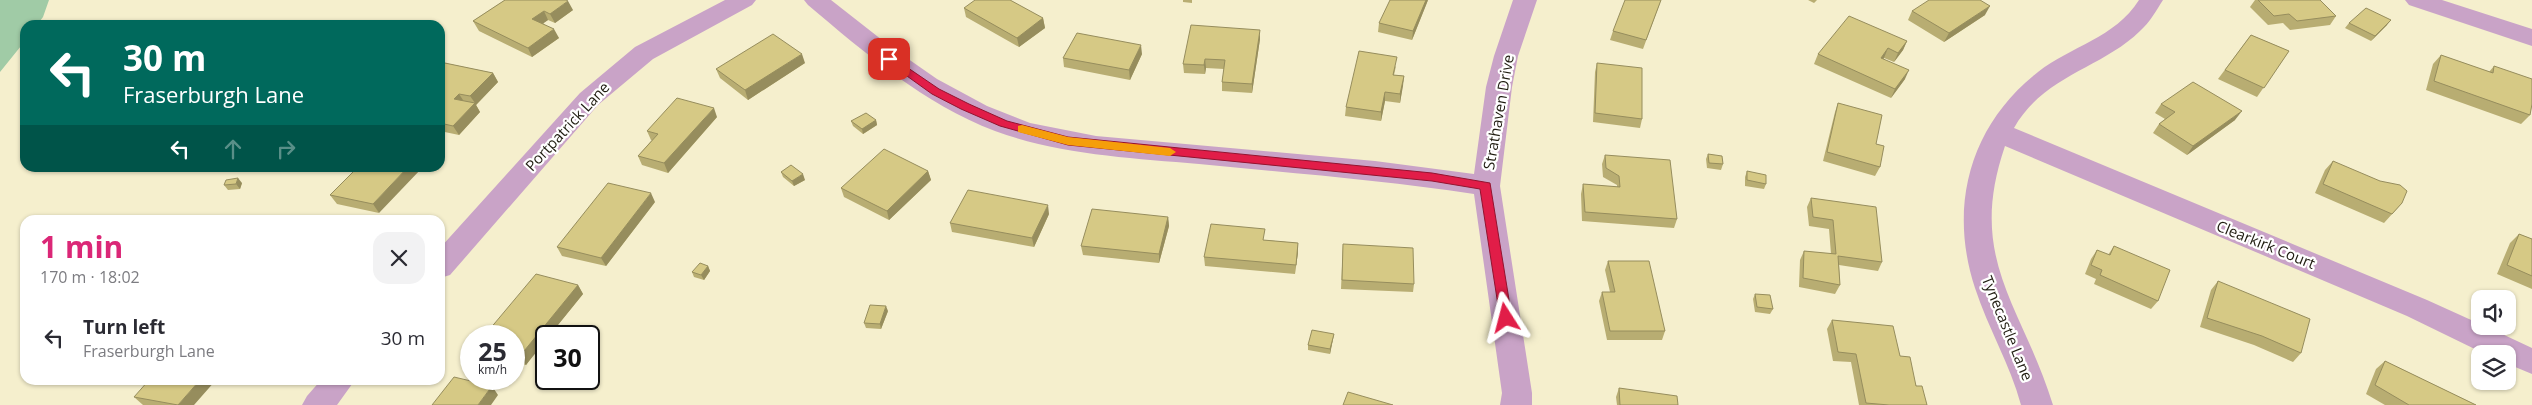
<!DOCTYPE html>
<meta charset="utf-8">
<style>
:root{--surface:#fff;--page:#f2f2f3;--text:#2b2b33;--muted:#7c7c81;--accent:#db2777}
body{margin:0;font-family:"Open Sans",sans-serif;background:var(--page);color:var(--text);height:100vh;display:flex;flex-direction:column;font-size:19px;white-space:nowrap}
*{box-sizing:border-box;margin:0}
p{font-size:16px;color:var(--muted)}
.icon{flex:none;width:28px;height:28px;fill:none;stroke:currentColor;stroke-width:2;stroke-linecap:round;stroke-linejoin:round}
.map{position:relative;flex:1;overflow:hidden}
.details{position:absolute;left:20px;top:215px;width:425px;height:170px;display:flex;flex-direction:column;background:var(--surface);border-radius:15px;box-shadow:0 1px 4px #0004}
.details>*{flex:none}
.banner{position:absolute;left:20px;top:20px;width:425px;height:152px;border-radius:15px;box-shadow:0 1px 4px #0004;background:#00695c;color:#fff;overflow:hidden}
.controls{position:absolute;left:2471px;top:290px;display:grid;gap:10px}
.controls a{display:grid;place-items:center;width:45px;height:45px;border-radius:10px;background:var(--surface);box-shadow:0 1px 4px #0004;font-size:25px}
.speed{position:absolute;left:460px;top:325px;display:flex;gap:10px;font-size:25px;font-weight:700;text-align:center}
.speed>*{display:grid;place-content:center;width:65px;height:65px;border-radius:50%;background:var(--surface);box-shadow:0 1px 4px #0004;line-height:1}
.speed small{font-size:12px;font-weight:400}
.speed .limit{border:2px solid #111;border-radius:8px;background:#fff;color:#111}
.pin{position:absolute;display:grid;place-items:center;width:42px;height:42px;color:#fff;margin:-21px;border-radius:10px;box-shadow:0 2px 8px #0006}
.me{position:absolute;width:55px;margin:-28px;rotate:351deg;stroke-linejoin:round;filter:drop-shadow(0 0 4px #0008)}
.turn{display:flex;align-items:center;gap:18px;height:105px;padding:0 20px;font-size:22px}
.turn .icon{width:65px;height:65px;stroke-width:2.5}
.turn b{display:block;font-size:35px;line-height:42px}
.lanes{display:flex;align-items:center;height:48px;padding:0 20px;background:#0003;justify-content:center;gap:25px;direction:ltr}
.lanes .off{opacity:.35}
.round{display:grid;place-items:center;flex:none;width:52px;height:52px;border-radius:15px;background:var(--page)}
.head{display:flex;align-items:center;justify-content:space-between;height:85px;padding:0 20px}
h1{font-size:30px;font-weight:700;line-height:38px;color:var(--accent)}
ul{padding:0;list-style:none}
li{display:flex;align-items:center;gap:15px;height:75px;padding:0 20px}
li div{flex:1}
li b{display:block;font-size:19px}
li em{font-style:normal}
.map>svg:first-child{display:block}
</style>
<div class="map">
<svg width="2532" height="405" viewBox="0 0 2532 405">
<rect width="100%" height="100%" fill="#f5efcd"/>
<path fill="#a0cba6" d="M0,0H49L43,17L37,25H25V41L0,72Z"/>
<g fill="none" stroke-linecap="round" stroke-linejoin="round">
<path fill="#c9a3c7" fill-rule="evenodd" d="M725,0H756L752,5L653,59L598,105L450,275L440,278V248L580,93L635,47Z
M804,0H831L891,47L937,79L987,106L1030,123L1096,136L1375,161L1474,174L1486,87L1494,56L1513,0H1537L1518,56L1512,87L1500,186L1532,393V405H1500L1502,393L1474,194C1383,180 1291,173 1199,164C1131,158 1060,155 995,131C924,104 865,53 808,5Z
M2139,0H2163C2156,11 2150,22 2140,31C2101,69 2044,75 2014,128L2427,300L2480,324V326H2485L2532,348V374L2508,364V354H2485L2407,316L2005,146C1966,260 2022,304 2053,405H2021C2010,364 1988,328 1975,288C1948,206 1970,125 2038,72C2071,46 2115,38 2139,0Z
M2405,0H2442L2532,29V46L2409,5Z
M321,380H355L337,405H302L307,396Z"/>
</g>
<path fill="#b8ad72" d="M505,0L573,10L555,23L548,20L543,23L559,38L532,57L479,31L473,21Z
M1183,0H1192V3L1183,2Z
M1428,0L1412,40L1378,32L1379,23Z
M1808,0H1817L1814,3Z
M2255,0H2320L2336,16L2330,25L2290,30L2283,23L2268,25L2250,7Z
M1660,3L1643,49L1610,40L1613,31Z
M964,8L1043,18L1045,28L1019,47L966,17Z
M1912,11L1985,15L1944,42L1908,20Z
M2349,23L2387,25L2371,41L2345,28Z
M2251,35L2289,51L2257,97L2218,79Z
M1260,39L1252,93L1222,91V82L1224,69L1206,68L1205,74L1184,73L1183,64Z
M1907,41L1903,50L1894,62L1884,58H1883L1905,79L1891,98L1814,64L1818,54Z
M1142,54L1130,80L1064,67L1063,58Z
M2441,55L2489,72L2494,66L2530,115L2521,124L2426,90L2433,64Z
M440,62L493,73L498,82L476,105L480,112L459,135L440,131Z
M805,63L748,100L720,78L716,69Z
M1597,63L1642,119L1640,128L1593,122L1595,72Z
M1396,66L1394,75L1404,76L1400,103L1385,101L1381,121L1345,116L1346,107Z
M1838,103L1876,144L1880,167L1875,176L1823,161L1835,112Z
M2161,104L2235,120L2187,155L2153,133L2159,124L2165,119L2155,113Z
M717,117L668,173L642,165L638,156L652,140H651L647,131Z
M876,120L877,125L863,134L853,126L851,121Z
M1708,154L1723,164L1721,170L1707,168L1706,159Z
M1605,155L1677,219L1674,228L1582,221L1581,194L1583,184L1617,187V185L1603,177L1602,164Z
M2333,161L2402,203L2384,223L2315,193L2325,170Z
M357,168L379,213L337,204L330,195Z
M928,171L931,180L889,220L844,197L841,188Z
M1747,171L1766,184L1764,189L1745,186V177Z
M781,172L805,180L794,186L783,177Z
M242,183L240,189L228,190L224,185Z
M1811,198L1882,262L1878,271L1839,265L1840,285L1835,294L1799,287L1800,260L1804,251L1831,254L1829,229L1809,226L1807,207Z
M655,202L606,266L562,256L557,247Z
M1049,214L1034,247L952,232L950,223Z
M1168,217L1169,226L1159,263L1083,255L1081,246Z
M2519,234L2532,239V289L2497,274L2510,243Z
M1264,240L1298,243V252L1295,274L1205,266L1204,257Z
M1343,244L1414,284L1413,292L1341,289Z
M2114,246L2158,301L2151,309L2094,284L2096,279L2085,274L2091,259L2097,250L2108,255Z
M1608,261L1665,331L1662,340H1607L1599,301L1602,292H1610L1605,270Z
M708,266L710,271L704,280L694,277L692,272Z
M2218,281L2301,353L2293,362L2254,345L2200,327L2211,290Z
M578,285L583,294L549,336H546L526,365L514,362V336Z
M1755,294L1773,309L1770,314L1755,312L1753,299Z
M888,311L881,329L866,328L864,323Z
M1832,320L1900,356L1927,405H1859L1851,362L1833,361L1827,329Z
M1334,334L1330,354L1308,350V345Z
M2385,361L2476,405H2385L2366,394L2376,369Z
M1619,388L1678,405H1617L1616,397Z
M134,397L194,405H143Z"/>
<path fill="#968d5d" d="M1426,0H1428L1412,40L1413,31Z
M568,1L573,10L555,23L550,14Z
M1990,6L1985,15L1944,42L1949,33Z
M544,11L548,20L537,28L532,19Z
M1043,18L1045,28L1019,47L1017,38Z
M2391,20L2387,25L2371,41L2375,36Z
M554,29L559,38L532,57L528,48Z
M1260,30V39L1252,93V84Z
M1907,41L1903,50L1894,62L1898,53Z
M1141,45L1142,54L1130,80L1129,70Z
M1888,48L1884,58L1877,67L1881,58Z
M802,54L805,63L748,100L745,90Z
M1205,59L1206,68L1205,74L1204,65Z
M1909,70L1905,79L1891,98L1895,89Z
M493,73L498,82L476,105L480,112L459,135L453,126L475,103L470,96Z
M1404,76L1403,86L1400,103V94Z
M1385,92V101L1381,121V112Z
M459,94L465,103L454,99Z
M714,108L717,117L668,173L664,163Z
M2242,111L2235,120L2187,155L2193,146Z
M876,120L877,125L863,134L862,129Z
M407,168H422L379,213L373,204Z
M928,171L931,180L889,220L887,211Z
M803,174L805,180L794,186L792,181Z
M238,178L242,183L240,189L236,184Z
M651,193L655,202L606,266L601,258Z
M1048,205L1049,214L1034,247L1032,238Z
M1168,217L1169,226L1159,263V254Z
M1298,243V252L1295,274L1296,265Z
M708,266L710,271L704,280L701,275Z
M578,285L583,294L549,336H546V340L526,365L520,356Z
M886,306L888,311L881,329L880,324Z
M1334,334L1330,354V349Z
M200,380H216L194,405H178Z
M492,386L498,395L491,405H478Z"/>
<path fill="#d6c985" stroke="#968d5d" d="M505,0H566L568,1L550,14L544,11L532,19L554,29L528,48L473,21Z
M975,0H1010L1043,18L1017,38L964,8Z
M1390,0H1426L1413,31L1379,23Z
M1625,0H1661L1646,40L1613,31Z
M1929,0H1980L1990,6L1949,33L1912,11Z
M2258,0H2320L2336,16L2297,21L2289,14L2274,16Z
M2366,8L2391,20L2375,36L2349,23Z
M1849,16L1907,41L1898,53L1888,48L1881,58L1909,70L1895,89L1818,54Z
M1191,25L1260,30L1252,84L1222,82L1225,60L1205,59L1204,65L1183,64Z
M1077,33L1141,45L1129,70L1063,58Z
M773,34L802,54L745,90L716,69Z
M2251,35L2289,51L2264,88L2225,70Z
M1359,51L1397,57L1393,75L1404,76L1400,94L1385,92L1381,112L1346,107Z
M2441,55L2493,73L2494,66L2532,79V104L2530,115L2434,81Z
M440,62L493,73L470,96L459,94L454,99L475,103L453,126L440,123Z
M1597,63L1642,68V119L1595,113Z
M2193,82L2242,111L2193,146L2159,124L2175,112L2161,104Z
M677,98L714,108L664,163L638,156L658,134L647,131Z
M1838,103L1882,115L1876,144L1884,146L1880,167L1827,152Z
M866,113L876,120L862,129L851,121Z
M884,149L928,171L887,211L841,188Z
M1708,154L1722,156L1723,164L1709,163Z
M1605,155L1670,160L1677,219L1585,212L1583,184L1620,187L1619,176L1606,168Z
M2333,161L2380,181L2400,185L2407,191L2402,203L2392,214L2323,184Z
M791,165L803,174L792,181L781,172Z
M357,168H407L373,204L330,195Z
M1747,171L1766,175V184L1747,180Z
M238,178L236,184L224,185L226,180Z
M608,183L651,193L601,258L557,247Z
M968,190L1048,205L1032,238L950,223Z
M1811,198L1876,207L1882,262L1838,256L1840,285L1803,278L1804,251L1836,254L1833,220L1813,217Z
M1092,209L1168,217L1159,254L1081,246Z
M1211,224L1265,229L1263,240L1298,243L1296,265L1204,257Z
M2519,234L2532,239V276L2507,265Z
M1343,244L1413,248L1414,284L1342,280Z
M2114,246L2170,270L2158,301L2100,275L2102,270L2091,265L2097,250L2110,255Z
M1608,261H1649L1665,331H1610L1602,292H1615Z
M700,263L708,266L701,275L692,272Z
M536,274L578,285L520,356L514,355V336H484Z
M2218,281L2310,319L2301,353L2262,336L2207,318Z
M1755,294L1770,295L1773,309L1757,307Z
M870,305L886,306L880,324L864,323Z
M1832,320L1893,326L1900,356L1910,357L1916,386H1922L1927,405H1889L1866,403L1856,354L1838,352Z
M1312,330L1334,334L1330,349L1308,345Z
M2385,361L2476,405H2409L2375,385Z
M454,377L492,386L478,405H432Z
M149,380H200L178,405L134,397Z
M1619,388L1677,396L1678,405H1620Z
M1348,392L1393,405H1343Z"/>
<path fill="#e11d48" stroke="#92132f" d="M889,55L939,89L969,104L1007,121L1068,137L1432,173L1490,183L1512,318L1506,323L1500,318L1480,189L1432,181L1068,145L1000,126L961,109L932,94L886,61V56Z"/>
<path fill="#f59e0b" d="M1022,125L1068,137L1170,148L1176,152L1170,156L1068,145L1018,132V126Z"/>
<g text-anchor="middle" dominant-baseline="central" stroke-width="4.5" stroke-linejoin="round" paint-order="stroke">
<g font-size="15" fill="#1f1c10" stroke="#fff">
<text transform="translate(1498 112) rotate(-80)">Strathaven Drive</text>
<text transform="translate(567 126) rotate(-47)">Portpatrick Lane</text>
<text transform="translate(2266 244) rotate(22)">Clearkirk Court</text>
<text transform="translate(2008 328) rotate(68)">Tynecastle Lane</text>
</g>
</g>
</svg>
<div class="controls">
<a><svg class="icon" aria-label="sound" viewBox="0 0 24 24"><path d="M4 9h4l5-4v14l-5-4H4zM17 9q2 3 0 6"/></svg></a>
<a><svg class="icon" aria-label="layers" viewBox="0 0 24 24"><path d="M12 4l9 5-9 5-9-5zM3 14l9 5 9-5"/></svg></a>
</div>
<div class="speed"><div>25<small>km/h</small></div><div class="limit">30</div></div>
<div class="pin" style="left:889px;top:59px;background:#d93025"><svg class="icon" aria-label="arrive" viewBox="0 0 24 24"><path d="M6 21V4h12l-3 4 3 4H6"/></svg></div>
<svg class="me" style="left:1506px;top:318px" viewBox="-20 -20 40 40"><path d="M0-17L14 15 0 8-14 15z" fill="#e11d48" stroke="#fff" stroke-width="4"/></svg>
<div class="banner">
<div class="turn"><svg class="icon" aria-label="left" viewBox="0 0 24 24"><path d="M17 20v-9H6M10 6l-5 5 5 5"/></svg><div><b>30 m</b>Fraserburgh Lane</div></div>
<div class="lanes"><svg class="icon" aria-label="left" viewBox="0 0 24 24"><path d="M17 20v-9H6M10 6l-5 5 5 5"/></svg><svg class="icon off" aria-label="ahead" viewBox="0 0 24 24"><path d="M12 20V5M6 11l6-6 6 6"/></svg><svg class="icon off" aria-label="right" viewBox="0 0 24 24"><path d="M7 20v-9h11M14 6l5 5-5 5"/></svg></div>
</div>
<section class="details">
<div class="head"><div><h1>1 min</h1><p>170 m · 18:02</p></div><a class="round"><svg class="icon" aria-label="close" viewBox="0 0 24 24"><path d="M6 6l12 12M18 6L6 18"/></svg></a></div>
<ul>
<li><svg class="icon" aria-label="left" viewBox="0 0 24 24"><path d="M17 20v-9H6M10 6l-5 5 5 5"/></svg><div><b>Turn left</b><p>Fraserburgh Lane</p></div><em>30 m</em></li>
</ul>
</section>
</div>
